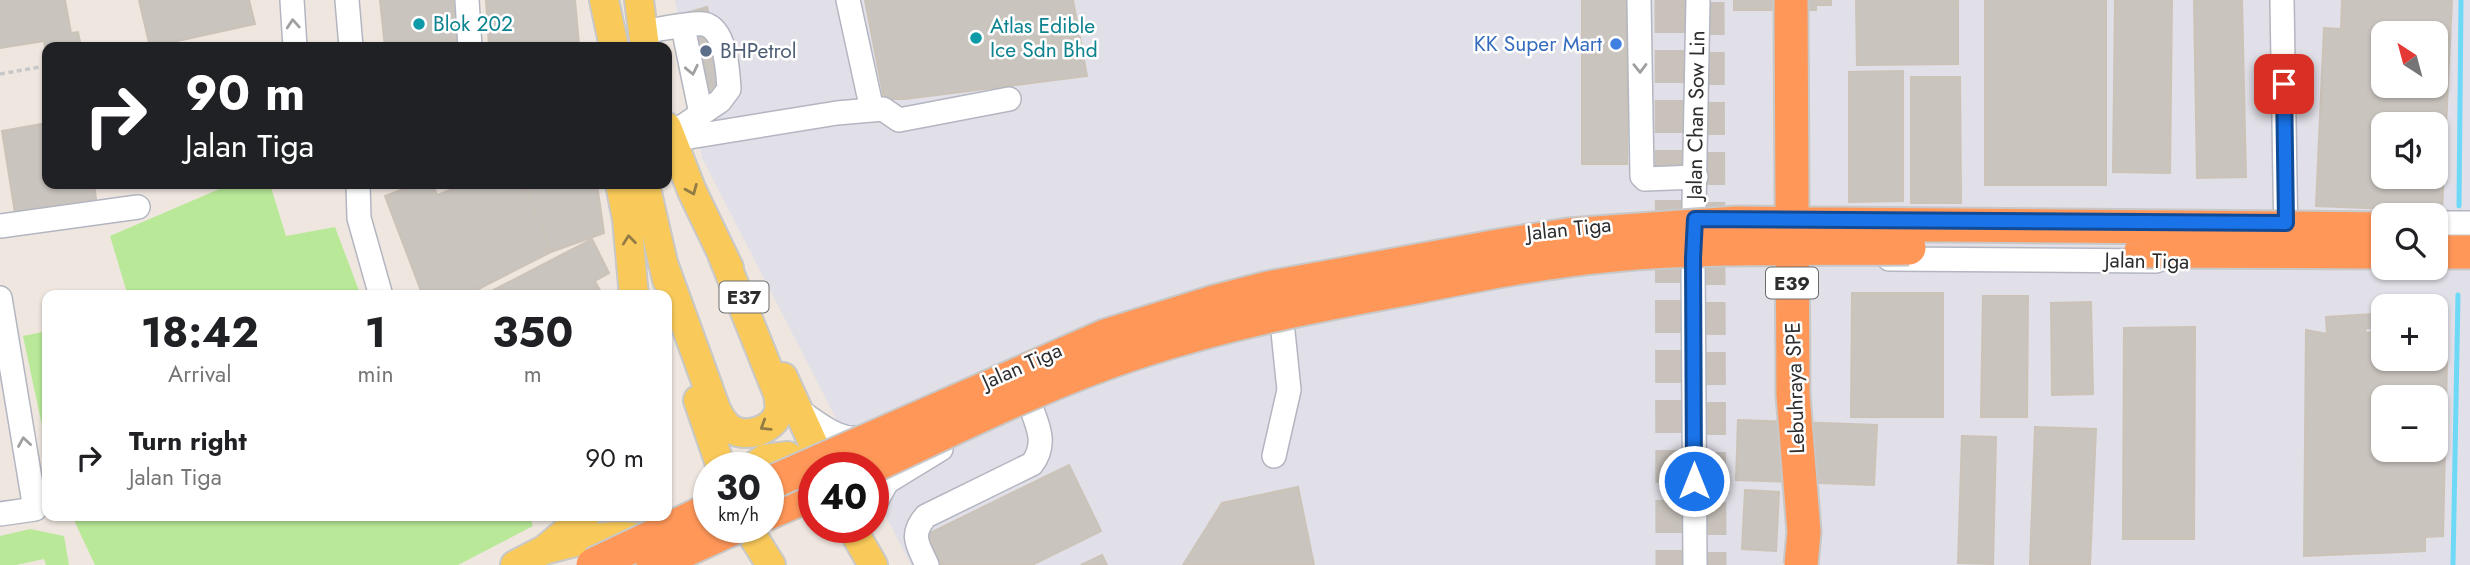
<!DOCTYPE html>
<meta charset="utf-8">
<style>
:root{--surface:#fff;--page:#f2f2f2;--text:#202124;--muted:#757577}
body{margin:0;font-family:Jost,sans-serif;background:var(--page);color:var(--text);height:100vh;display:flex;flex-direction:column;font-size:26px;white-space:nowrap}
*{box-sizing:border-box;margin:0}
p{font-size:23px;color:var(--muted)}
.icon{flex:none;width:38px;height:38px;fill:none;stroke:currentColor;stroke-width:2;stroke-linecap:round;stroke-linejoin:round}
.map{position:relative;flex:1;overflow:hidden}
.details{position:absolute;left:42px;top:290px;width:630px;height:231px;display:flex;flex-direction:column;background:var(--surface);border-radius:14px;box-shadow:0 2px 5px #0004}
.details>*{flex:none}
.top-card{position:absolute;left:42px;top:42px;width:630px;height:147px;border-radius:14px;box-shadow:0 2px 5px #0004;background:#202124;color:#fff;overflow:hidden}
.needle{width:46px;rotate:324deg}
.buttons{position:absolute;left:2371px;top:21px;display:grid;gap:14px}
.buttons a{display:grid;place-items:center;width:77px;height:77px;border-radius:14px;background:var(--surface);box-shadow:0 2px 5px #0004;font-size:35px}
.speed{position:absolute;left:693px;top:452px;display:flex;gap:14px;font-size:35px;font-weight:700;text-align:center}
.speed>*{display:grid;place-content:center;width:91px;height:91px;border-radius:50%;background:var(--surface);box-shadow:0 2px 5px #0004;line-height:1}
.speed small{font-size:18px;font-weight:400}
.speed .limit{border:10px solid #d22;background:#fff;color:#111}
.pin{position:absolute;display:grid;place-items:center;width:60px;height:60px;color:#fff;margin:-30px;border-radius:14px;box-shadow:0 4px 10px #0006}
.me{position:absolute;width:77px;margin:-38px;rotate:0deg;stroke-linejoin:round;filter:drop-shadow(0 0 5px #0008)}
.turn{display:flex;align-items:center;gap:24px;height:147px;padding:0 28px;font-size:32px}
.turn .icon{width:91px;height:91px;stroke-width:2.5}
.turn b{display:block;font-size:49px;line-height:60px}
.eta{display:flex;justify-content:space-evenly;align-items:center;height:119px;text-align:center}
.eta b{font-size:42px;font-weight:700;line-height:49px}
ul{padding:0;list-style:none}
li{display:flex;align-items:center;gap:21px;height:98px;padding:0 28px}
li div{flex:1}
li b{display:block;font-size:26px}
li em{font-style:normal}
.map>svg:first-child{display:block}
</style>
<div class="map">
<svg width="2470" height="565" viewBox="0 0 2470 565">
<rect width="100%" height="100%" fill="#efe7df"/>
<path fill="#e1dfe7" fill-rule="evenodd" d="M675,0H2470V565H911L873,491V467H861L702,158ZM2384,33H2436V86H2384ZM2384,124H2436V177H2384ZM2384,215H2436V268H2384ZM2384,306H2436V359H2384ZM2384,397H2436V450H2384Z"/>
<path fill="#b8e898" d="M231,184H270L286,236L335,227L361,296H128L110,236Z
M47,331V449L23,336Z
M72,516H530L533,526L458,565H95Z
M30,529L64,536L69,565H46L44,559L16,565H0V536Z"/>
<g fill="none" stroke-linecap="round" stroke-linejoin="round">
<path stroke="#6dd9f6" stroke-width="5" d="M2459,206L2461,0
M2453,565L2458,295"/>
</g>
<path fill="#cac4be" stroke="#cbc3b8" stroke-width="2" fill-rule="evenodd" d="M0,0H65L71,33L78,32L81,47H47V60L44,41L0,48Z
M139,0H249L255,24L150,47Z
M380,0H453L457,47H385Z
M486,0H575L579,44L489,47Z
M865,0H1073L1087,76L905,99H884Z
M1582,0H1627V164H1582Z
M1734,0H1831V5H1816V10H1734Z
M1856,0H1958V64L1857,65Z
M1985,0H2106V185H1985Z
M2115,0H2172L2170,173L2113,172Z
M2194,0H2242L2246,177L2197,178Z
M2342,0H2452L2442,211L2316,206L2324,28L2341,29ZM2384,33H2436V86H2384ZM2384,124H2436V177H2384Z
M707,7L728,89L704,95L683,14Z
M1903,71V201L1849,202V72Z
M1911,77H1960L1961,203H1911Z
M47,123V184H94L96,199L15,213L2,131Z
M416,184H433L437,195L466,184H525L551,252L465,296H423L385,196Z
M525,184H597L604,233L551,252Z
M592,239L609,273L595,281L603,296H482Z
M1852,293H1943V417H1851Z
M1983,296H2028L2027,417H1981Z
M2091,302L2093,394L2052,395L2051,303Z
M2373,314L2372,328H2365L2366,333L2384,331V359L2447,361L2443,536L2425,537V551L2304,556L2306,330L2327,334L2326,317ZM2384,397H2436V450H2384Z
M2195,327L2194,539H2123L2124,328Z
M1738,420L1877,425L1874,485L1736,480Z
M2035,427L2096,429L2090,565H2030Z
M1962,436L1996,437L1993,564L1958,563Z
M1069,465L1101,531L1032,565H941L926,535Z
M1298,487L1314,565H1183L1222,503Z
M1745,490L1779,492L1776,551L1742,549Z
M1102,555L1107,565H1081Z"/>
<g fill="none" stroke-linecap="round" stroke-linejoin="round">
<path stroke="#c8c2bb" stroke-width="33" stroke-dasharray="33 17" stroke-linecap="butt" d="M1671,0L1672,565
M1708,2L1710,565"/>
<defs>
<path id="minor" d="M292,0L295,47
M347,0L351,47
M467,0L470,47
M848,0L872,110
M1639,0L1642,176L1645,179L1696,177
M2282,0L2286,242
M683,27L701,114
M642,32C656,30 693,22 704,24C726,29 728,72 729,89L720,101L670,135
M671,140L837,113L883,109L899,120L1009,99
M358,184L359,218L381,296
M2436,223H2470
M0,226L138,207
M1889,259L2156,261
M0,298L35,509L0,514
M798,410C817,422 842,446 867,436
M1274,456L1289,390L1282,322
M873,507L887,482L941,449
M927,565C918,545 909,535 926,516L1032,464C1048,443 1037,424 1029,402
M1695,565L1693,258L1698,0"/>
<path id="major" d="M604,0L614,47
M639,0L645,47
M667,127L692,191L729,268
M620,184L627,219L634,296
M645,184L667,280
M663,263L716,409C719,416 723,422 728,427C744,440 774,431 779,411C780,406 779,400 778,394L722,254
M783,377L824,467
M698,400L721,467
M753,467L764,459L788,456L799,464L811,486
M747,527L771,565
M851,527L873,565
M544,550C582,540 615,530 654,540
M515,565L544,550L585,516"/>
<path id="highway" d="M2436,252H2470
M768,513L814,493"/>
</defs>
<use href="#minor" stroke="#b3b6c1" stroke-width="26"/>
<use href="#major" stroke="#c8c8c8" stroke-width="32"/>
<use href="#highway" stroke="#c8c8c8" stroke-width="37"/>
<path stroke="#c8c8c8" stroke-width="3.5" stroke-dasharray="5 3.5" stroke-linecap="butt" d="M0,74L46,66"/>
<use href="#minor" stroke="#fff" stroke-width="23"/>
<use href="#major" stroke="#f9ca5a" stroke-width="28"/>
<use href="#highway" stroke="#ff9759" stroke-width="33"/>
<defs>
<path id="highway-bridge" d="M1791,0L1793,395L1804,532L1801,565
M2141,251L2384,252
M871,467C959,426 1046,382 1138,352C1229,322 1322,304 1416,287C1481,274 1547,261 1613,255C1711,246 1810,249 1909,248
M768,484L1105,336L1214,302L1268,288L1504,245L1568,235L1737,223L2384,229
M593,565L709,510
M653,565L736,527"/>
</defs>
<use href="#highway-bridge" stroke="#c8c8c8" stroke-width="37" stroke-linecap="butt"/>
<use href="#highway-bridge" stroke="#ff9759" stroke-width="33"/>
</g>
<defs><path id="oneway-chevron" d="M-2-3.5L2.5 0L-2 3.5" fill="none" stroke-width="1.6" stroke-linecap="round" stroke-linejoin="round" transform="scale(1.75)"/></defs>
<g stroke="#a0a0a0">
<use href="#oneway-chevron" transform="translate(293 24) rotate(-94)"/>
<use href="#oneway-chevron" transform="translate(1640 68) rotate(89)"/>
<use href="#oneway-chevron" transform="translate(692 70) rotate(78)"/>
<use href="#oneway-chevron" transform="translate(24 442) rotate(-99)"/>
</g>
<g stroke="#937c44">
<use href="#oneway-chevron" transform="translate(692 190) rotate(67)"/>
<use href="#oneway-chevron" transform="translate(629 240) rotate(-96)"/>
<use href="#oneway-chevron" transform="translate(765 426) rotate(148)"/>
</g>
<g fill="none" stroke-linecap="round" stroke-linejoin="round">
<defs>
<path id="route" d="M1694,481L1693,258L1695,219L2286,223L2284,84"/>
</defs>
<use href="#route" stroke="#114b97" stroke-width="18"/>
<use href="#route" stroke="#1a73e8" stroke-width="12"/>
</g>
<g fill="#0f9aa8" stroke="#fff" stroke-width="2.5">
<circle cx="419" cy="24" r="7"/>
<circle cx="976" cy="38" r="7"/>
</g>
<circle fill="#3f7fe0" stroke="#fff" stroke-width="2.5" cx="1616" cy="44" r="7"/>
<circle fill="#5c6f8a" stroke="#fff" stroke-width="2.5" cx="706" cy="51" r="7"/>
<g text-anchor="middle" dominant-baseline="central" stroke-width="5" stroke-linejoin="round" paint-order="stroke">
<g fill="#fff" stroke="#6c6c6c" stroke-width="2">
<rect x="1766" y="267.5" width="52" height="31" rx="5"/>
<rect x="719.5" y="281.5" width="49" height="31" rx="5"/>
</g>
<g font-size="19" font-weight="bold" fill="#2d2d2d">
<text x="1792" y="283">E39</text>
<text x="744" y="297">E37</text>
</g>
<g font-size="21" fill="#0d838f" stroke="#fff" text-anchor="start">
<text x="433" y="24">Blok 202</text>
<text x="990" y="26">Atlas Edible<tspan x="990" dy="24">Ice Sdn Bhd</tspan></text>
</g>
<g font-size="21" fill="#366cbe" stroke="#fff" text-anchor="end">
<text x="1602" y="44">KK Super Mart</text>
</g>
<g font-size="21" fill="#4e5e75" stroke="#fff" text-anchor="start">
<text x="720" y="51">BHPetrol</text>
</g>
<g font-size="21" fill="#2d2d2d" stroke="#fff">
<text transform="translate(1696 115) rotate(-89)">Jalan Chan Sow Lin</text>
<text transform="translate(1569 229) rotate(-6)">Jalan Tiga</text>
<text transform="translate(2147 261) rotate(1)">Jalan Tiga</text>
<text transform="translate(1022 366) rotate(-24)">Jalan Tiga</text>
<text transform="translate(1795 388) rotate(-92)">Lebuhraya SPE</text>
</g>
</g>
</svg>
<div class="buttons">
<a><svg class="needle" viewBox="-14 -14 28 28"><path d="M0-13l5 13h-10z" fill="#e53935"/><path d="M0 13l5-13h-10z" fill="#757577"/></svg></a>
<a><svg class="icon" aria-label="sound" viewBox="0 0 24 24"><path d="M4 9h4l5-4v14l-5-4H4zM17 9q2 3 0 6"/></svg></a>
<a><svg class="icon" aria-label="search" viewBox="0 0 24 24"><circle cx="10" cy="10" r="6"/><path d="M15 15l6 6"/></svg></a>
<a>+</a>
<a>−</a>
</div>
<div class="speed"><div>30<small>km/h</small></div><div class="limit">40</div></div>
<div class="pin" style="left:2284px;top:84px;background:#d93025"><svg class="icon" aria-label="arrive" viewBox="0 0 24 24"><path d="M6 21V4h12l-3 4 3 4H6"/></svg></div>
<svg class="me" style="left:1694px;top:481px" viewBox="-20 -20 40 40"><circle r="17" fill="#1a73e8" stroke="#fff" stroke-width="3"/><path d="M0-11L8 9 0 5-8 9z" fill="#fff"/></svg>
<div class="top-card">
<div class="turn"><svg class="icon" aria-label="right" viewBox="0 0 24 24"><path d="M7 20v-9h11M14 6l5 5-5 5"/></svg><div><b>90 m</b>Jalan Tiga</div></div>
</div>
<section class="details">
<div class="eta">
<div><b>18:42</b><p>Arrival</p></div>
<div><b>1</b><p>min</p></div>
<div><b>350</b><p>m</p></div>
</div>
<ul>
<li><svg class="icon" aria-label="right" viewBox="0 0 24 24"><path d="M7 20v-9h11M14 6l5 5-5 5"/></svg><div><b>Turn right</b><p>Jalan Tiga</p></div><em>90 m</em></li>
</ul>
</section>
</div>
